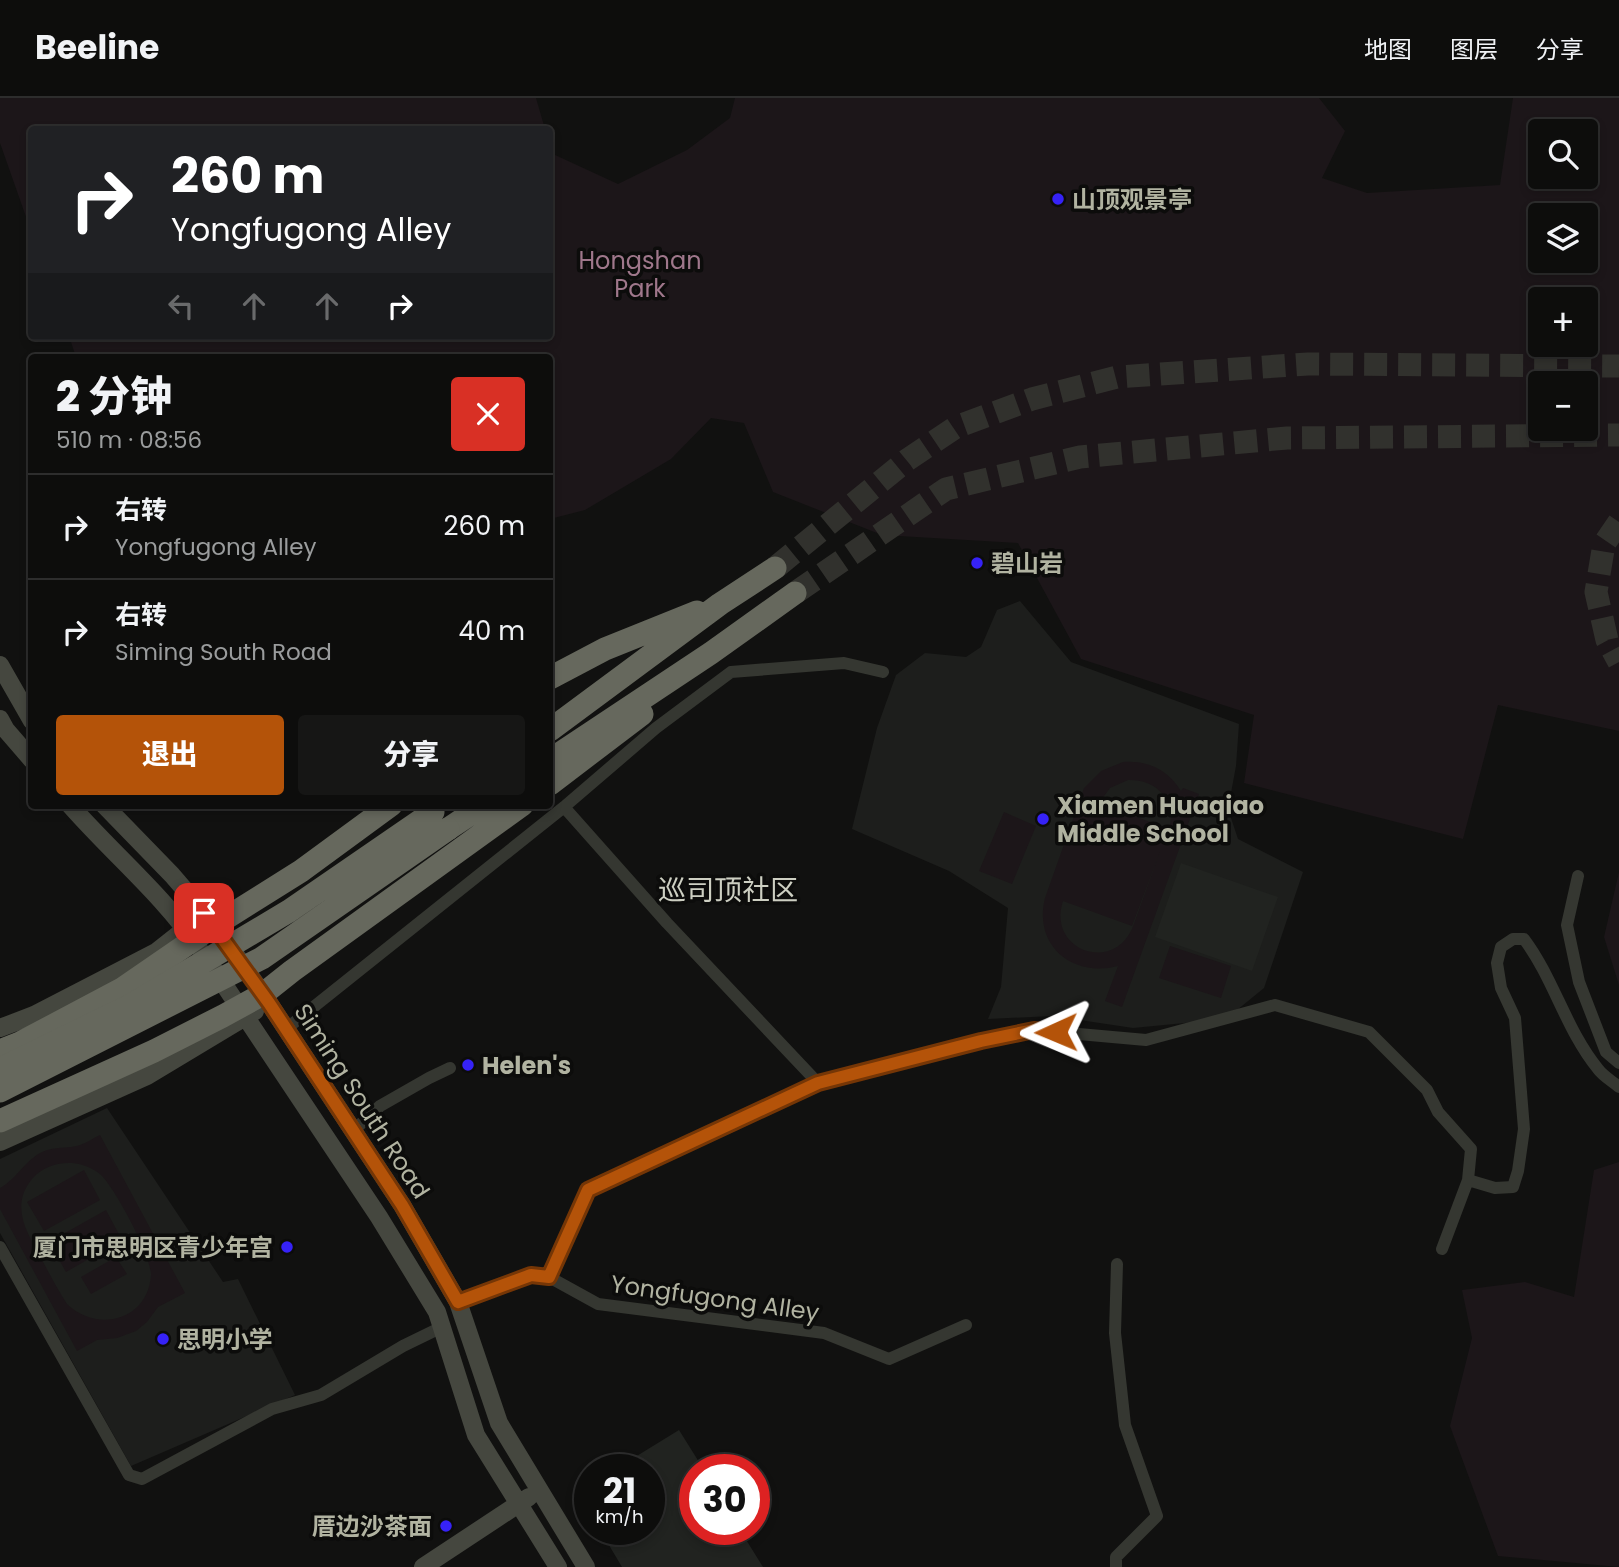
<!DOCTYPE html>
<html lang="zh">
<meta charset="utf-8">
<style>
:root{--surface:#0d0d0c;--page:#161615;--text:#f1f3f6;--muted:#9a9c9d;--line:#2d2d2d;--accent:#b45309}
body{margin:0;font-family:Poppins,"Noto Sans SC",sans-serif;background:var(--page);color:var(--text);height:100vh;display:flex;flex-direction:column;font-size:26px;white-space:nowrap}
*{box-sizing:border-box;margin:0}
p{font-size:23px;color:var(--muted)}
.icon{flex:none;width:38px;height:38px;fill:none;stroke:currentColor;stroke-width:2;stroke-linecap:round;stroke-linejoin:round}
.map{position:relative;flex:1;overflow:hidden}
.side{position:absolute;left:28px;top:256px;width:525px;height:455px;display:flex;flex-direction:column;background:var(--surface);border-radius:7px;box-shadow:0 4px 10px #0003,0 0 0 2px var(--line)}
.side>*{flex:none}
.guide{position:absolute;left:28px;top:28px;width:525px;height:214px;border-radius:7px;box-shadow:0 4px 10px #0003,0 0 0 2px var(--line);background:#202124;color:#fff;overflow:hidden}
.controls{position:absolute;left:1528px;top:21px;display:grid;gap:14px}
.controls a{display:grid;place-items:center;width:70px;height:70px;border-radius:7px;background:var(--surface);box-shadow:0 4px 10px #0003,0 0 0 2px var(--line);font-size:35px}
.speed{position:absolute;left:574px;top:1356px;display:flex;gap:14px;font-size:35px;font-weight:700;text-align:center}
.speed>*{display:grid;place-content:center;width:91px;height:91px;border-radius:50%;background:var(--surface);box-shadow:0 4px 10px #0003,0 0 0 2px var(--line);line-height:1}
.speed small{font-size:18px;font-weight:400}
.speed .limit{border:10px solid #d22;background:#fff;color:#111}
.pin{position:absolute;display:grid;place-items:center;width:60px;height:60px;color:#fff;margin:-30px;border-radius:14px;box-shadow:0 4px 10px #0006}
.me{position:absolute;width:77px;margin:-38px;rotate:269deg;stroke-linejoin:round;filter:drop-shadow(0 0 5px #0008)}
.turn{display:flex;align-items:center;gap:24px;height:147px;padding:0 28px;font-size:32px}
.turn .icon{width:91px;height:91px;stroke-width:2.5}
.turn b{display:block;font-size:49px;line-height:60px}
.lanes{display:flex;align-items:center;height:66px;padding:0 28px;background:#0003;justify-content:center;gap:35px;direction:ltr}
.lanes .off{opacity:.35}
.round{display:grid;place-items:center;flex:none;width:74px;height:74px;border-radius:7px;background:var(--page)}
.headline{display:flex;align-items:center;justify-content:space-between;height:119px;padding:0 28px}
h1{font-size:42px;font-weight:800;line-height:52px}
.button{display:flex;gap:14px;margin-top:auto;padding:14px 28px}
.button a{flex:1;height:80px;border-radius:7px;background:var(--accent);color:#fff;font-size:28px;font-weight:800;line-height:80px;text-align:center}
.button a+a{background:var(--page);color:var(--text)}
ul{padding:0;list-style:none}
li{display:flex;align-items:center;gap:21px;height:105px;padding:0 28px;border-top:2px solid var(--line)}
li div{flex:1}
li b{display:block;font-size:26px}
li em{font-style:normal}
header{display:flex;align-items:center;gap:42px;box-sizing:border-box;height:98px;padding:0 35px;background:var(--surface);border-bottom:2px solid var(--line)}
header strong{font-size:33px}
nav{display:flex;gap:38px;margin-inline-start:auto;font-size:24px}
.map>svg:first-child{display:block}
</style>
<header>
<strong>Beeline</strong>
<nav><a>地图</a><a>图层</a><a>分享</a></nav>
</header>
<div class="map">
<svg width="1619" height="1469" viewBox="0 0 1619 1469">
<rect width="100%" height="100%" fill="#111110"/>
<path fill="#1d1e1c" d="M1020,503L1071,564L1239,626L1236,668L1228,711L1238,741L1303,774L1264,890L1226,921L1133,930L1053,918L988,921L1001,889L1008,810L949,773L852,731L877,630L896,577L925,555L966,559L981,549L997,512Z
M107,1010L223,1184L238,1181L295,1297L131,1368L0,1135V1061Z"/>
<path fill="#1c1619" fill-rule="evenodd" d="M0,0H536L545,31L32,32L31,133L0,45Z
M735,0H1319L1345,33L1322,80L1367,95L1500,87L1513,0H1619V633L1498,607L1463,741L1244,685L1254,617L1081,561L1018,445L882,437L773,394L744,325L711,320L671,361L585,412L550,421V259H76L69,238H550V45L553,56L618,86L687,52L730,20ZM1586,33V79H1540V33ZM1586,117V163H1540V117ZM1586,201V247H1540V201ZM1586,285V331H1540V285Z
M1123,664C1148,662 1168,672 1181,693L1183,690L1199,696L1122,909L1105,903L1118,868C1073,880 1033,848 1045,800L1084,690L1101,673ZM1128,682C1157,681 1177,703 1169,731L1099,705L1110,690ZM1161,751L1132,831C1111,876 1047,851 1063,803L1132,828Z
M1004,714L1036,728L1012,786L979,773Z
M1619,774V887L1604,839Z
M1170,848L1231,868L1221,900L1159,880Z
M100,1037L185,1195L158,1209L147,1224L136,1233L117,1240L97,1242L77,1253L0,1111V1090C17,1081 24,1063 42,1054C54,1048 68,1051 80,1047C87,1045 93,1040 100,1037ZM72,1065C83,1066 93,1070 101,1077C115,1090 152,1159 151,1177C148,1223 97,1235 67,1206C58,1192 50,1177 42,1162C28,1136 9,1109 32,1081C42,1069 57,1064 72,1065Z
M1619,1064V1469L1498,1458L1450,1328L1472,1240L1462,1192L1525,1184L1574,1199L1594,1072Z
M84,1072L100,1102L44,1133L27,1104Z
M106,1112L122,1142L66,1174L49,1144Z
M116,1159L127,1176L91,1196L81,1179Z"/>
<path fill="#212320" d="M1181,765L1278,799L1252,873L1155,839Z
M679,1332L704,1372H695V1432H740L763,1469H622L600,1432H649V1372H614Z"/>
<g fill="none" stroke-linecap="round" stroke-linejoin="round">
<path stroke="#31312d" stroke-width="23" stroke-dasharray="23 11" stroke-linecap="butt" d="M1619,424L1604,446L1596,494L1607,542L1619,564
M775,470L907,362L956,329L1032,301L1117,279L1308,266L1619,268
M795,495L946,391L1080,359L1287,340L1619,337"/>
<path stroke="#353731" stroke-width="12" d="M564,709L667,825L818,985
M1578,778L1567,827L1579,884L1606,954L1619,965
M286,931L564,709L656,630L731,574L844,565L883,574
M353,1033L380,1008L429,980L450,970
M0,1149L129,1377L142,1381L272,1311L321,1297L403,1248L442,1229
M1442,1151L1468,1082
M549,1179L588,1092L818,985L981,943L1034,932L1146,942L1275,907L1369,934L1427,992L1438,1014L1471,1051L1468,1082L1495,1090L1513,1089L1518,1073L1524,1031L1515,920L1501,890L1497,865L1501,849L1513,841H1524C1554,881 1566,932 1598,971C1603,978 1612,983 1619,989
M458,1204L531,1177L549,1179L598,1206L824,1235L889,1261L966,1227
M1116,1469V1459L1157,1418L1125,1327L1115,1235L1117,1166"/>
<path stroke="#45473f" stroke-width="18" d="M0,567L32,623
M0,621L6,632L32,662
M70,707C112,755 163,797 199,850
M104,707L172,777L215,827L269,905L402,1107L458,1204L499,1325L586,1469
M215,873L379,1119L437,1214L476,1337L558,1469
M0,930L34,917L156,854L194,824
M0,1044L147,978L255,913
M423,1469L529,1399"/>
<path stroke="#66685d" stroke-width="23" d="M550,580L605,551L697,514
M550,632L720,506L775,470
M550,662L711,555L795,495
M550,686L642,616
M448,731L484,707
M0,953L20,945L122,891L215,827L301,773L391,707
M0,1023L154,953L223,918L263,896L292,873L522,707"/>
<path stroke="#66685d" stroke-width="23" d="M0,971L131,907L289,813L433,714
M0,993L262,860L448,731"/>
</g>
<g fill="none" stroke-linecap="round" stroke-linejoin="round">
<defs>
<path id="route" d="M204,815L269,905L402,1107L458,1204L531,1177L549,1179L588,1092L818,985L981,943L1034,932L1056,934"/>
</defs>
<use href="#route" stroke="#753606" stroke-width="18"/>
<use href="#route" stroke="#b45309" stroke-width="12"/>
</g>
<g fill="#3622f7" stroke="#0c0c0b" stroke-width="2.5">
<circle cx="1058" cy="101" r="7"/>
<circle cx="977" cy="465" r="7"/>
<circle cx="1043" cy="721" r="7"/>
<circle cx="468" cy="967" r="7"/>
<circle cx="287" cy="1149" r="7"/>
<circle cx="163" cy="1241" r="7"/>
<circle cx="446" cy="1428" r="7"/>
</g>
<g text-anchor="middle" dominant-baseline="central" stroke-width="7" stroke-linejoin="round" paint-order="stroke">
<g font-size="24" font-weight="bold" fill="#b1b3a1" stroke="#0c0c0b" text-anchor="start">
<text x="1072" y="101">山顶观景亭</text>
<text x="991" y="465">碧山岩</text>
<text x="1057" y="707">Xiamen Huaqiao<tspan x="1057" dy="28">Middle School</tspan></text>
<text x="482" y="967">Helen's</text>
<text x="273" y="1149" text-anchor="end">厦门市思明区青少年宫</text>
<text x="177" y="1241">思明小学</text>
<text x="432" y="1428" text-anchor="end">厝边沙茶面</text>
</g>
<g font-size="24" fill="#9f778b" stroke="#0c0c0b">
<text x="640" y="162">Hongshan<tspan x="640" dy="28">Park</tspan></text>
</g>
<g font-size="24" fill="#b1b3a1" stroke="#0c0c0b">
<text transform="translate(362 1003) rotate(57)">Siming South Road</text>
<text transform="translate(715 1200) rotate(8)">Yongfugong Alley</text>
</g>
<g font-size="28" fill="#cdcfc2" stroke="#0c0c0b">
<text x="728" y="792">巡司顶社区</text>
</g>
</g>
</svg>
<div class="controls">
<a><svg class="icon" aria-label="search" viewBox="0 0 24 24"><circle cx="10" cy="10" r="6"/><path d="M15 15l6 6"/></svg></a>
<a><svg class="icon" aria-label="layers" viewBox="0 0 24 24"><path d="M12 4l9 5-9 5-9-5zM3 14l9 5 9-5"/></svg></a>
<a>+</a>
<a>−</a>
</div>
<div class="speed"><div>21<small>km/h</small></div><div class="limit">30</div></div>
<div class="pin" style="left:204px;top:815px;background:#d93025"><svg class="icon" aria-label="arrive" viewBox="0 0 24 24"><path d="M6 21V4h12l-3 4 3 4H6"/></svg></div>
<svg class="me" style="left:1056px;top:934px" viewBox="-20 -20 40 40"><path d="M0-17L14 15 0 8-14 15z" fill="#b45309" stroke="#fff" stroke-width="4"/></svg>
<div class="guide">
<div class="turn"><svg class="icon" aria-label="right" viewBox="0 0 24 24"><path d="M7 20v-9h11M14 6l5 5-5 5"/></svg><div><b>260 m</b>Yongfugong Alley</div></div>
<div class="lanes"><svg class="icon off" aria-label="left" viewBox="0 0 24 24"><path d="M17 20v-9H6M10 6l-5 5 5 5"/></svg><svg class="icon off" aria-label="ahead" viewBox="0 0 24 24"><path d="M12 20V5M6 11l6-6 6 6"/></svg><svg class="icon off" aria-label="ahead" viewBox="0 0 24 24"><path d="M12 20V5M6 11l6-6 6 6"/></svg><svg class="icon" aria-label="right" viewBox="0 0 24 24"><path d="M7 20v-9h11M14 6l5 5-5 5"/></svg></div>
</div>
<section class="side">
<div class="headline"><div><h1>2 分钟</h1><p>510 m · 08:56</p></div><a class="round" style="background:#d93025;color:#fff"><svg class="icon" aria-label="close" viewBox="0 0 24 24"><path d="M6 6l12 12M18 6L6 18"/></svg></a></div>
<ul>
<li><svg class="icon" aria-label="right" viewBox="0 0 24 24"><path d="M7 20v-9h11M14 6l5 5-5 5"/></svg><div><b>右转</b><p>Yongfugong Alley</p></div><em>260 m</em></li>
<li><svg class="icon" aria-label="right" viewBox="0 0 24 24"><path d="M7 20v-9h11M14 6l5 5-5 5"/></svg><div><b>右转</b><p>Siming South Road</p></div><em>40 m</em></li>
</ul>
<div class="button"><a>退出</a><a>分享</a></div>
</section>
</div>
